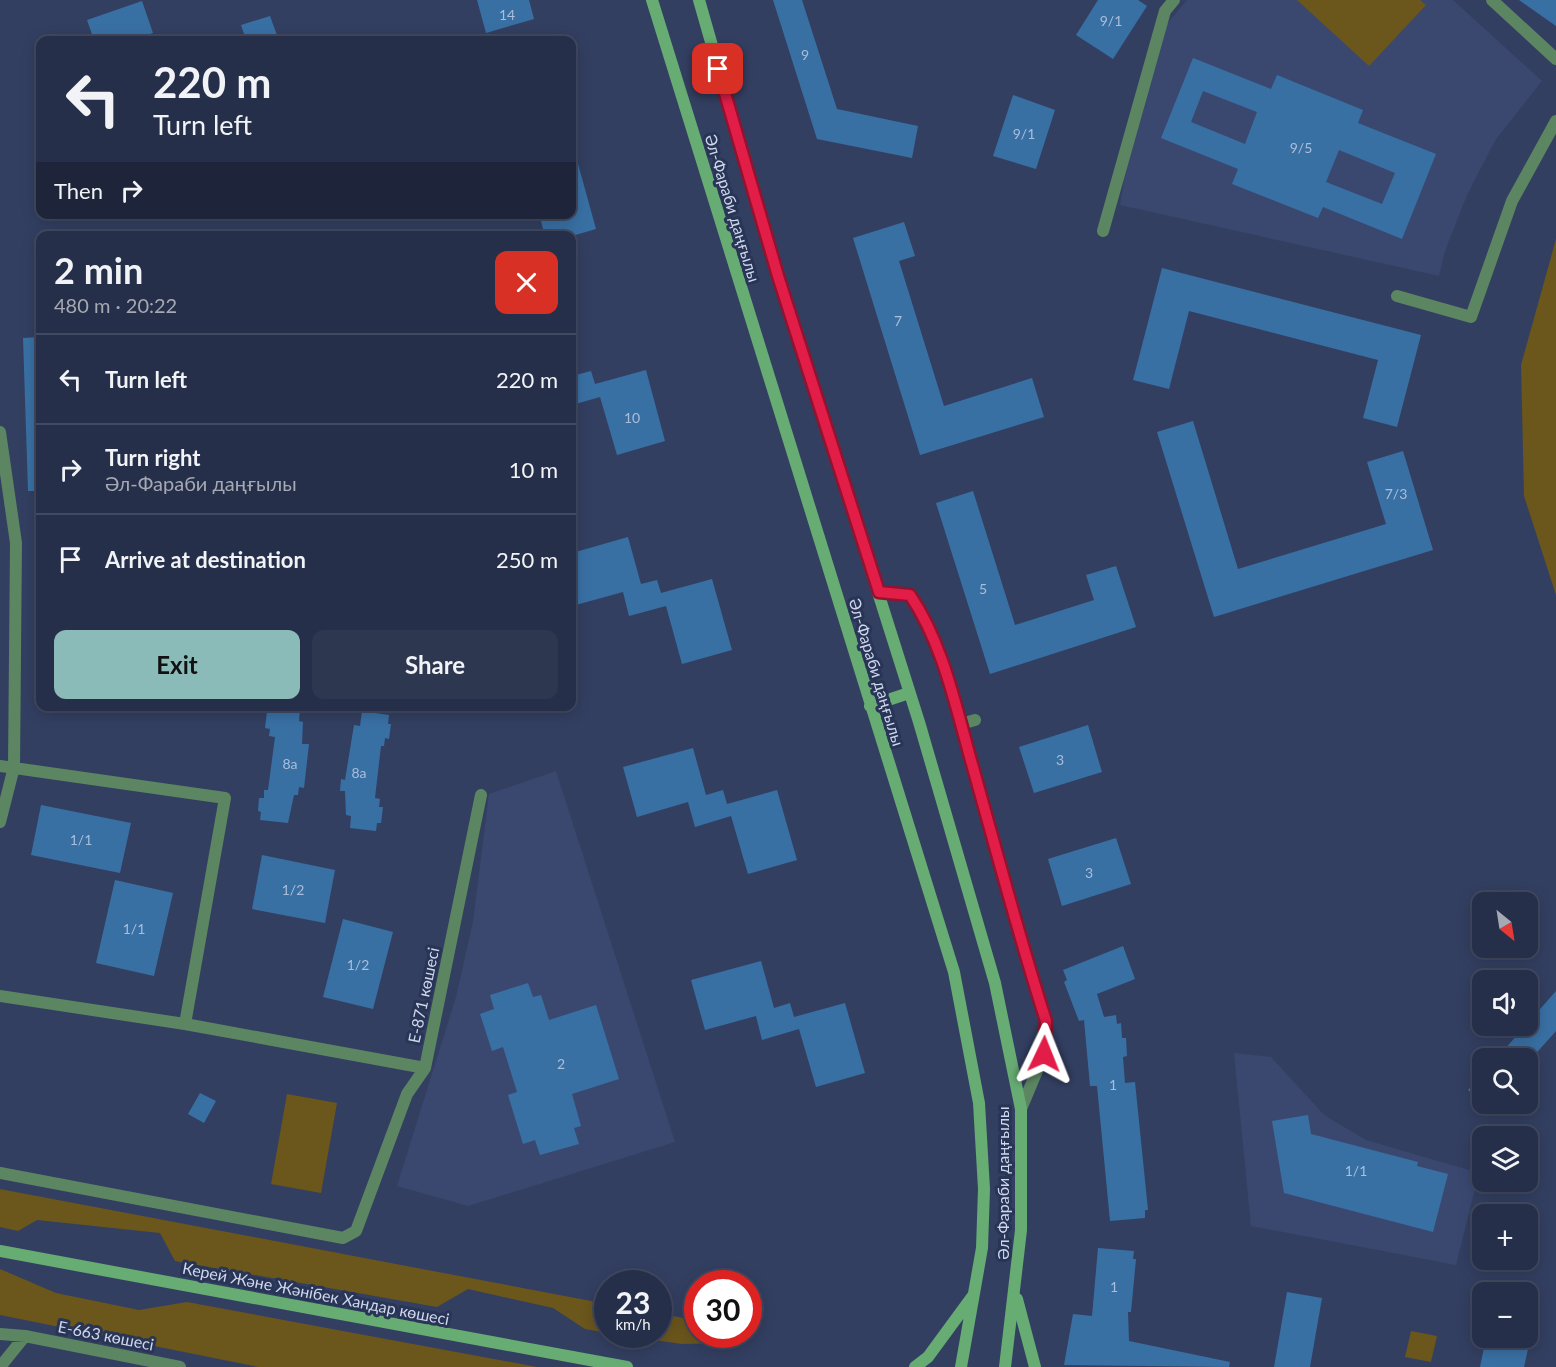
<!DOCTYPE html>
<meta charset="utf-8">
<style>
:root{--surface:#262f49;--page:#2e3750;--text:#f1f3f6;--muted:#a4a9b4;--line:#424a61;--accent:#8bbbb9}
body{margin:0;font-family:Lato,sans-serif;background:var(--page);color:var(--text);height:100vh;display:flex;flex-direction:column;font-size:22px;white-space:nowrap}
*{box-sizing:border-box;margin:0}
p{font-size:20px;color:var(--muted)}
.icon{flex:none;width:33px;height:33px;fill:none;stroke:currentColor;stroke-width:2;stroke-linecap:round;stroke-linejoin:round}
.map{position:relative;flex:1;overflow:hidden}
.details{position:absolute;left:36px;top:231px;width:540px;height:480px;display:flex;flex-direction:column;background:var(--surface);border-radius:12px;box-shadow:0 3px 15px #0003,0 0 0 2px var(--line)}
.details>*{flex:none}
.hud{position:absolute;left:36px;top:36px;width:540px;height:183px;border-radius:12px;box-shadow:0 3px 15px #0003,0 0 0 2px var(--line);background:#262f49;color:var(--text);overflow:hidden}
.needle{width:39px;rotate:150deg}
.tools{position:absolute;left:1472px;top:892px;display:grid;gap:12px}
.tools a{display:grid;place-items:center;width:66px;height:66px;border-radius:12px;background:var(--surface);box-shadow:0 3px 15px #0003,0 0 0 2px var(--line);font-size:30px}
.speed{position:absolute;left:594px;top:1270px;display:flex;gap:12px;font-size:30px;font-weight:700;text-align:center}
.speed>*{display:grid;place-content:center;width:78px;height:78px;border-radius:50%;background:var(--surface);box-shadow:0 3px 15px #0003,0 0 0 2px var(--line);line-height:1}
.speed small{font-size:15px;font-weight:400}
.speed .limit{border:9px solid #d22;background:#fff;color:#111}
.pin{position:absolute;display:grid;place-items:center;width:51px;height:51px;color:#fff;margin:-26px;border-radius:12px;box-shadow:0 3px 9px #0006}
.me{position:absolute;width:66px;margin:-33px;rotate:2deg;stroke-linejoin:round;filter:drop-shadow(0 0 4px #0008)}
.turn{display:flex;align-items:center;gap:21px;height:126px;padding:0 18px;font-size:27px}
.turn .icon{width:78px;height:78px;stroke-width:2.5}
.turn b{display:block;font-size:42px;line-height:51px}
.then{display:flex;align-items:center;height:57px;padding:0 18px;background:#0003;gap:12px;font-size:22px}
.round{display:grid;place-items:center;flex:none;width:63px;height:63px;border-radius:12px;background:var(--page)}
.summary{display:flex;align-items:center;justify-content:space-between;height:102px;padding:0 18px}
h1{font-size:36px;font-weight:700;line-height:45px}
.button{display:flex;gap:12px;margin-top:auto;padding:12px 18px}
.button a{flex:1;height:69px;border-radius:12px;background:var(--accent);color:#111;font-size:24px;font-weight:700;line-height:69px;text-align:center}
.button a+a{background:var(--page);color:var(--text)}
ul{padding:0;list-style:none}
li{display:flex;align-items:center;gap:18px;height:90px;padding:0 18px;border-top:2px solid var(--line)}
li div{flex:1}
li b{display:block;font-size:22px}
li em{font-style:normal}
.map>svg:first-child{display:block}
</style>
<div class="map">
<svg width="1556" height="1367" viewBox="0 0 1556 1367">
<rect width="100%" height="100%" fill="#333f61"/>
<path fill="#3a4870" d="M1187,0H1453L1542,81L1496,139L1467,195L1445,251L1439,276L1120,205L1137,105L1161,31Z
M556,771L675,1142L468,1206L397,1186L456,997L473,922L489,794Z
M1234,1053L1271,1057L1324,1115L1366,1140L1479,1173L1456,1265L1251,1226Z"/>
<path fill="#6b561c" d="M1297,0H1420L1426,5L1369,66Z
M1556,239V595L1524,496L1521,365Z
M287,1094L337,1103L321,1193L271,1184Z
M0,1189L607,1304V1333L585,1329L553,1308L468,1289L437,1307L175,1261L160,1233L37,1220L18,1231L0,1227Z
M0,1269L56,1293L139,1310L187,1302L537,1367H258L0,1315Z
M659,1313L697,1321L698,1335H737L734,1343L682,1344L619,1335H658Z
M1411,1331L1437,1336L1431,1362L1405,1357Z"/>
<path fill="#3970a4" fill-rule="evenodd" d="M477,0H529L534,19L486,33Z
M773,0H802L837,109L918,126L912,158L817,139Z
M1098,0H1138L1147,6L1113,59L1076,35Z
M1519,0H1556V26Z
M142,1L153,33L144,36L145,40H94L87,20Z
M270,16L278,38L246,40L241,25Z
M1193,58L1271,89L1277,75L1363,110L1358,123L1436,154L1402,239L1323,207L1318,218L1232,184L1238,169L1161,138ZM1203,91L1257,112L1245,144L1191,122ZM1339,150L1395,173L1382,204L1326,182Z
M1013,95L1055,110L1036,169L993,156Z
M572,153H575L596,229L572,236H545L539,214H572Z
M904,222L915,256L899,261L944,406L1032,378L1044,417L920,455L853,238Z
M1162,268L1421,335L1397,427L1363,418L1378,360L1189,311L1169,389L1133,380Z
M40,337V491H28L23,338Z
M646,370L665,441L617,455L600,397L572,405V376L591,371L595,384Z
M1193,421L1238,569L1386,524L1367,462L1403,451L1433,550L1214,617L1157,432Z
M973,491L1015,625L1094,600L1086,575L1116,566L1136,627L990,674L936,503Z
M628,537L641,584L657,580L661,593L712,579L732,650L682,664L666,606L629,616L623,592L572,606V553Z
M273,706L300,707L299,721L303,722L302,744H309L304,788L299,787L298,795H294L288,823L260,820L261,812L258,811L259,798H264V790H268L275,737L269,736L270,729L265,728L267,711L272,712Z
M362,711L389,715L388,724H391L389,739L385,738L384,746H381L375,798L380,799L379,807H383L381,823H377L376,831L350,828L351,816L346,815L345,791H340L341,779L345,780L354,725L360,726Z
M1088,725L1102,772L1034,793L1019,747Z
M693,748L706,795L723,790L727,804L777,790L797,860L748,874L731,816L695,827L688,802L637,817L623,767Z
M41,805L131,823L120,873L31,855Z
M1116,838L1131,884L1062,906L1048,859Z
M262,855L335,870L325,923L252,909Z
M115,880L173,893L154,976L96,963Z
M343,919L393,932L373,1009L323,997Z
M1123,946L1135,979L1097,994L1104,1017L1116,1015L1117,1024L1121,1023L1122,1038H1126L1127,1056L1123,1057L1125,1083L1135,1082L1148,1210H1145V1218L1110,1221L1097,1086H1090L1084,1020L1079,1021L1064,982L1067,980L1063,970Z
M761,961L774,1008L790,1003L794,1017L845,1003L865,1073L816,1087L799,1029L762,1040L756,1016L705,1030L691,980Z
M528,983L533,997L541,995L549,1020L596,1005L619,1079L572,1094L581,1126L574,1128L579,1144L540,1155L535,1140L523,1144L508,1095L517,1092L503,1047L492,1051L480,1014L494,1009L490,995Z
M1556,991V1031L1531,1059H1496Z
M1482,1074V1102L1468,1090Z
M200,1093L216,1101L204,1123L188,1114Z
M1308,1115L1311,1134L1418,1162L1417,1166L1448,1174L1433,1232L1284,1193L1272,1121Z
M1098,1248L1134,1251L1133,1259H1136L1131,1312H1128L1129,1341L1230,1362L1229,1367L1064,1365L1073,1314L1092,1316Z
M1287,1292L1322,1298L1310,1367H1274Z
M1486,1338L1530,1340L1524,1367H1480Z"/>
<g fill="none" stroke-linecap="round" stroke-linejoin="round">
<path stroke="#5c8662" stroke-width="12" d="M1492,0L1556,59
M1103,231L1165,11L1174,0
M1397,296L1471,317L1512,201L1556,121
M0,432L16,543L14,767L0,822
M879,593L910,595C944,644 957,709 973,766C996,851 1019,937 1046,1021L1044,1054L1021,1109
M961,724L975,720
M0,766L225,798L185,1024
M0,996L185,1024L425,1068
M0,1173L343,1238L356,1231L407,1094L425,1068L481,795
M0,1334L25,1336L180,1367
M0,1367L25,1336"/>
<path stroke="#67ac73" stroke-width="12" d="M652,0L954,972L979,1103L984,1189L982,1248L961,1367
M699,0L778,276L919,722L995,983L1021,1109V1230L1005,1367
M870,706L909,693
M0,1251L627,1367
M1017,1299L1035,1367
M915,1367L928,1357L972,1297"/>
</g>
<g fill="none" stroke-linecap="round" stroke-linejoin="round">
<defs>
<path id="route" d="M718,69L778,276L879,592L910,595C942,642 955,703 970,757C995,845 1018,934 1046,1021L1044,1054"/>
</defs>
<use href="#route" stroke="#92132f" stroke-width="15"/>
<use href="#route" stroke="#e11d48" stroke-width="10"/>
</g>
<g text-anchor="middle" dominant-baseline="central" stroke-width="6" stroke-linejoin="round" paint-order="stroke">
<g font-size="14" fill="#aabdda">
<text x="507" y="14">14</text>
<text x="1111" y="20">9/1</text>
<text x="805" y="54">9</text>
<text x="1024" y="133">9/1</text>
<text x="1301" y="147">9/5</text>
<text x="898" y="320">7</text>
<text x="632" y="417">10</text>
<text x="1396" y="493">7/3</text>
<text x="983" y="588">5</text>
<text x="1060" y="759">3</text>
<text x="290" y="763">8а</text>
<text x="359" y="772">8а</text>
<text x="81" y="839">1/1</text>
<text x="1089" y="872">3</text>
<text x="293" y="889">1/2</text>
<text x="134" y="928">1/1</text>
<text x="358" y="964">1/2</text>
<text x="561" y="1063">2</text>
<text x="1113" y="1084">1</text>
<text x="1356" y="1170">1/1</text>
<text x="1114" y="1286">1</text>
</g>
<g font-size="16" fill="#cfd7ec" stroke="#293556">
<text transform="translate(733 208) rotate(73)">Әл-Фараби даңғылы</text>
<text transform="translate(877 672) rotate(73)">Әл-Фараби даңғылы</text>
<text transform="translate(423 995) rotate(-78)">Е-871 көшесі</text>
<text transform="translate(1002 1183) rotate(-90)">Әл-Фараби даңғылы</text>
<text transform="translate(316 1293) rotate(11)">Керей Және Жәнібек Хандар көшесі</text>
<text transform="translate(106 1335) rotate(11)">Е-663 көшесі</text>
</g>
</g>
</svg>
<div class="tools">
<a><svg class="needle" viewBox="-14 -14 28 28"><path d="M0-13l5 13h-10z" fill="#e53935"/><path d="M0 13l5-13h-10z" fill="#a4a9b4"/></svg></a>
<a><svg class="icon" aria-label="sound" viewBox="0 0 24 24"><path d="M4 9h4l5-4v14l-5-4H4zM17 9q2 3 0 6"/></svg></a>
<a><svg class="icon" aria-label="search" viewBox="0 0 24 24"><circle cx="10" cy="10" r="6"/><path d="M15 15l6 6"/></svg></a>
<a><svg class="icon" aria-label="layers" viewBox="0 0 24 24"><path d="M12 4l9 5-9 5-9-5zM3 14l9 5 9-5"/></svg></a>
<a>+</a>
<a>−</a>
</div>
<div class="speed"><div>23<small>km/h</small></div><div class="limit">30</div></div>
<div class="pin" style="left:718px;top:69px;background:#d93025"><svg class="icon" aria-label="arrive" viewBox="0 0 24 24"><path d="M6 21V4h12l-3 4 3 4H6"/></svg></div>
<svg class="me" style="left:1044px;top:1054px" viewBox="-20 -20 40 40"><path d="M0-17L14 15 0 8-14 15z" fill="#e11d48" stroke="#fff" stroke-width="4"/></svg>
<div class="hud">
<div class="turn"><svg class="icon" aria-label="left" viewBox="0 0 24 24"><path d="M17 20v-9H6M10 6l-5 5 5 5"/></svg><div><b>220 m</b>Turn left</div></div>
<div class="then">Then<svg class="icon" aria-label="right" viewBox="0 0 24 24"><path d="M7 20v-9h11M14 6l5 5-5 5"/></svg></div>
</div>
<section class="details">
<div class="summary"><div><h1>2 min</h1><p>480 m · 20:22</p></div><a class="round" style="background:#d93025;color:#fff"><svg class="icon" aria-label="close" viewBox="0 0 24 24"><path d="M6 6l12 12M18 6L6 18"/></svg></a></div>
<ul>
<li><svg class="icon" aria-label="left" viewBox="0 0 24 24"><path d="M17 20v-9H6M10 6l-5 5 5 5"/></svg><div><b>Turn left</b></div><em>220 m</em></li>
<li><svg class="icon" aria-label="right" viewBox="0 0 24 24"><path d="M7 20v-9h11M14 6l5 5-5 5"/></svg><div><b>Turn right</b><p>Әл-Фараби даңғылы</p></div><em>10 m</em></li>
<li><svg class="icon" aria-label="arrive" viewBox="0 0 24 24"><path d="M6 21V4h12l-3 4 3 4H6"/></svg><div><b>Arrive at destination</b></div><em>250 m</em></li>
</ul>
<div class="button"><a>Exit</a><a>Share</a></div>
</section>
</div>
